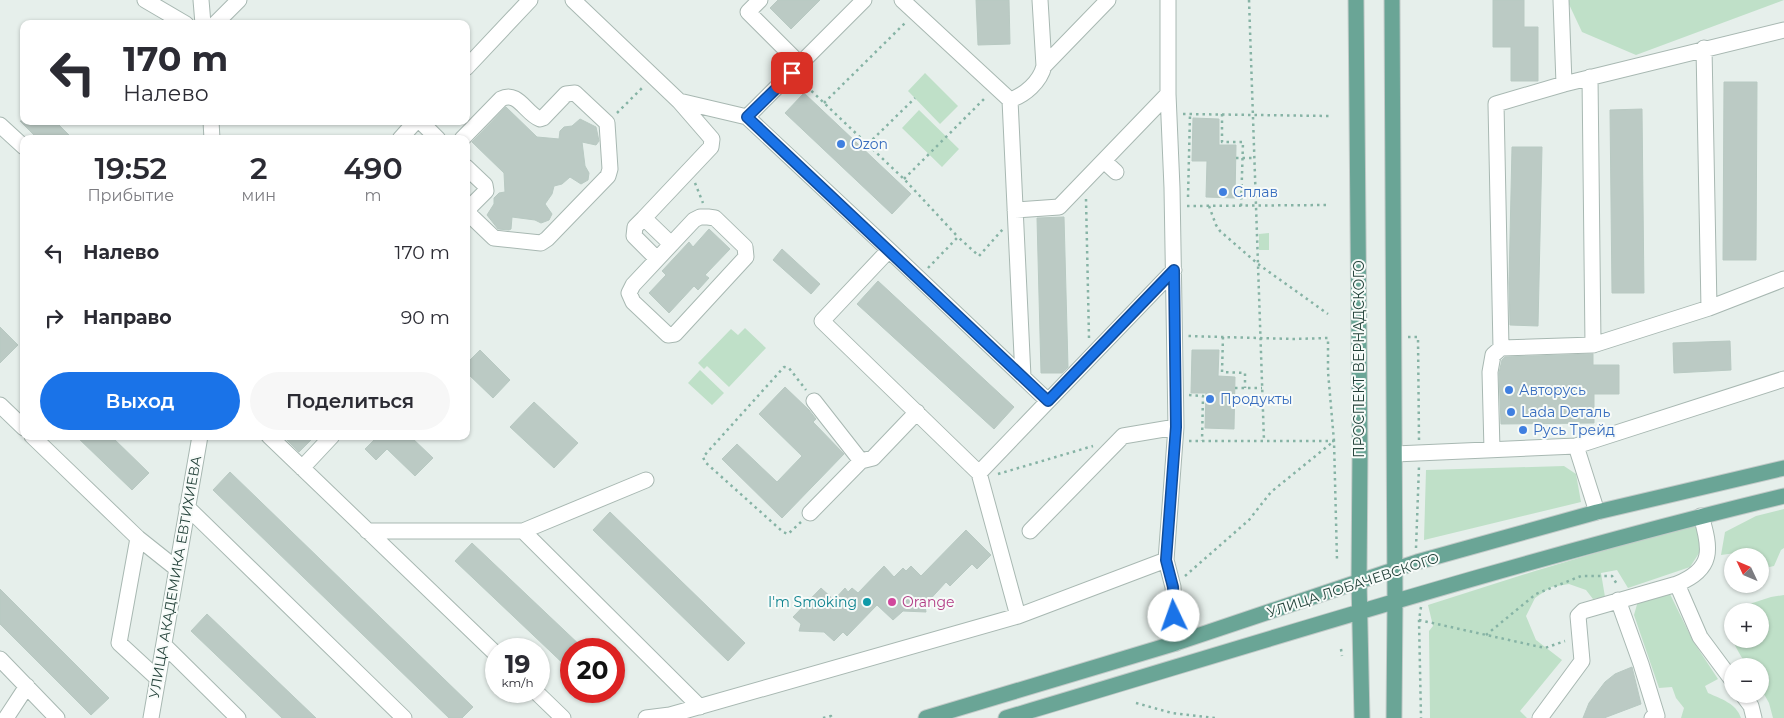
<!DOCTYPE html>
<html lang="ru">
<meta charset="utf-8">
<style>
:root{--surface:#fff;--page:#f7f7f7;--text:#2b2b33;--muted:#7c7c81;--accent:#1a73e8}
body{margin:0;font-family:Montserrat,sans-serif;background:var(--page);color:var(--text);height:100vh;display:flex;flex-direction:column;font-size:19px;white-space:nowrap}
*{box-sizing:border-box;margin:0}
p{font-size:16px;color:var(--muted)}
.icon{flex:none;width:28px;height:28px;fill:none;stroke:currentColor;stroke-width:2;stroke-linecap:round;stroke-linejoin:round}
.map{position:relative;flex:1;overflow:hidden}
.panel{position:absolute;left:20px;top:135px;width:450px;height:305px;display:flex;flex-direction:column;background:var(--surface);border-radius:10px;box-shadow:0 1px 4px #0004}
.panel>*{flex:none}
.guide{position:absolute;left:20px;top:20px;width:450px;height:105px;border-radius:10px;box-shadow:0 1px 4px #0004;background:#fff;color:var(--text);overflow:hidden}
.needle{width:32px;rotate:314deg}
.controls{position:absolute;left:1724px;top:548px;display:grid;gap:10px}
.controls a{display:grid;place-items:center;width:45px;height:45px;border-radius:50%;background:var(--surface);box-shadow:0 1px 4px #0004;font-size:25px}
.speed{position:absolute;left:485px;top:638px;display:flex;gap:10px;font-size:25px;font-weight:700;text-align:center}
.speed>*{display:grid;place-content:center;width:65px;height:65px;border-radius:50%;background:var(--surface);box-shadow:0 1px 4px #0004;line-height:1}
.speed small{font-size:12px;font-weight:400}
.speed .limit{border:8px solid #d22;background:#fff;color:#111}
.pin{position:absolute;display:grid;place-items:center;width:42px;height:42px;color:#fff;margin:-21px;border-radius:10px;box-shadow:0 2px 8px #0006}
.me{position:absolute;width:55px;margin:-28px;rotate:357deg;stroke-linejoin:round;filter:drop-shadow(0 0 4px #0008)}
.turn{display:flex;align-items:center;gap:18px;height:105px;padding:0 20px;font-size:22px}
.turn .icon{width:65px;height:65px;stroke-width:2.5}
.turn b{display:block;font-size:35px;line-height:42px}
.eta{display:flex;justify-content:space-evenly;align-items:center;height:85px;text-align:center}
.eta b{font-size:30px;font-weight:600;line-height:35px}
.cta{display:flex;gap:10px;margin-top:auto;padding:10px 20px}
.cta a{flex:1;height:58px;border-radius:30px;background:var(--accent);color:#fff;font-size:20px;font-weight:600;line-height:58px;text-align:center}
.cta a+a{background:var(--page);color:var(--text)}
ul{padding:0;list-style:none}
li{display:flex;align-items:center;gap:15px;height:65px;padding:0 20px}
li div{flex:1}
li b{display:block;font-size:19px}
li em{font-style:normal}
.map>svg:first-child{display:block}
</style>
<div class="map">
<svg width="1784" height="718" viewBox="0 0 1784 718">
<rect width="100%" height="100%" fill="#e6efeb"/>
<path fill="#bfe0c8" d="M1567,0H1784L1636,55L1582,32Z
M925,73L958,106L940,124L908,91Z
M919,110L959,149L942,167L902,128Z
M1269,233V250H1259V234Z
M745,328L766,348L729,387L707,366L704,369L698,363L731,329L738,335Z
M700,370L724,393L712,405L688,383Z
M1564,466L1576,474L1581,502L1424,540L1426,470Z
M1784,509V548L1781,550L1774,566L1760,569V556H1746L1743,552L1721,555L1725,532L1756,516Z
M1693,524L1701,528L1703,547L1690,567L1628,588L1617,570L1601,573L1605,597L1593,599L1586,590L1569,584L1551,587L1535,598L1526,616L1536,640L1562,660L1520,711L1527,718H1430L1429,631L1433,626L1428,605L1535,571Z
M1669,592L1693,641L1718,679L1705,686L1708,693C1721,699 1736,703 1741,718H1681L1684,708L1676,698L1672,687L1659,688L1634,615L1638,601Z
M1784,595V718H1773L1769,703L1760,687V666H1747C1739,652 1726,636 1732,619V639H1760V611H1736L1737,608L1771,597Z"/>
<path fill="#bbcac4" stroke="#b8c9c2" d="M778,0H820L791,29L770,8Z
M976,0H1009L1010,44L978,45Z
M1493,0H1524V27H1538V81H1511V47H1493Z
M1724,82H1757L1756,260H1723Z
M804,93L911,194L892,214L785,113Z
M506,107L537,137L559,139L560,131L564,127L572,126L580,119L596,127L599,141L596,145L582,142L585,166L589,173L588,180L581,184L570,177L562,184L554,186L552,194L545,204L552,214L549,220L541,223L535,220L512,217L511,229L509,230L498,229L487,215L494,204V198L499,193L505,192L504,173L472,142Z
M1642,109L1644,293H1612L1610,110Z
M1193,118L1219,119V145H1236L1235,198L1206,197L1207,161H1192Z
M20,121H55L73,139H38Z
M1512,147H1542L1538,326L1510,325L1509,283Z
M1064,217L1068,367L1062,373H1041L1037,218Z
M709,229L730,249L705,275L709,278L698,290L694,286L669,313L649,293L666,275L662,271L689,242L693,247Z
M782,249L820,284L811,294L773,260Z
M878,281L1014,407L994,429L857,304Z
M0,327L18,345L0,363Z
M1730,341L1731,370L1674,373L1673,343Z
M480,350L510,380L493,398L466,372V364Z
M1192,350H1219L1218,376L1235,377L1234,429L1205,428L1206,393H1191Z
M1593,354V365H1619V394H1594V423L1501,424L1499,373L1502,360L1505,357Z
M785,387L809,410L816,419L813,422L844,454L782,518L722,459L737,444L777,482L802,456L759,414Z
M534,402L578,443L554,468L510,427Z
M76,436H111L149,473L132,490Z
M283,436H315L299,452Z
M378,436H410L433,458L415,476L387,449L376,460L365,449Z
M230,472L473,707L462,718H449L213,490Z
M610,512L745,643L728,661L593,530Z
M966,530L991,555L977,569L972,564L950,586L946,582L925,605L926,612L903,611L893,620L877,605L847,636L843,632L834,641L824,632L799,631L801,624L793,617L821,588L834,600L845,588L848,592L852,588L858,593L884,566L894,577L903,568L906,571L911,566L921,576Z
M472,543L584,649H571V671L455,561Z
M0,589L109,698L91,715L0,624Z
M207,614L316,718H282L191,631Z
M1632,667L1641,704L1604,718H1583L1589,703L1605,682L1615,674Z"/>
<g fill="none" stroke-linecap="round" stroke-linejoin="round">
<defs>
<path id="minor" d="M145,0L186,24
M201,0L203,24
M573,0L679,101L712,139L711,147L644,218L671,244
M760,0L748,12L800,64
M864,0L747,117L889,250
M902,0L1010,100C1025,95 1040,82 1044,66L1040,0
M1168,0V94L1172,188L1176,427L1166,560L1173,587L1176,643
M1561,0L1564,84
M215,24L239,0
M1704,48L1709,308
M1044,66L1108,0
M466,68L530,0
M1590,77L1593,345
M1010,100L1023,377
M679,101L747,117
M211,121L212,139
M420,121L438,139
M0,125L24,147
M400,139L416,121
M462,139L501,99C518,90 526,114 540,119L543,118L566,94L575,93L607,123L610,169L608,176L547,239L541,243L494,238L471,216L469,211L470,207L486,191L485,185L466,167
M1104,161L1116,172
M1015,210L1059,207L1168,94
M700,217H708L715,218L745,247L746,257L675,334L668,335L633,302L629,293L633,285L694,220Z
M644,218L635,227L634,236L657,259
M1501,348L1496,104L1564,84L1784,30
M814,401L861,461
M0,405L24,428
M32,436L138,538L177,569
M269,436L496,654
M1576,446L1784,379
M1492,450L1490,372L1493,355L1501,348L1593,345L1709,308L1784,279
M1395,454L1576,446L1597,512
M302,468L332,436
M979,473L1174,270
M187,507L404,718
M810,513L861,461L873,458L917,412
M367,531H523L646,480
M523,531L700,707
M1030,531L1123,436L1176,427
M138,538L119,643L158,679
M1677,584L1700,637L1732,680
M1618,600L1641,664L1657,716L1652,718
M1018,616L979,473L822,321L889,250L1048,401
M164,645L238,718
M0,659L57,718
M535,691L563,718
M1742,694L1751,706L1754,718
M6,718L27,686
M151,718L200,436
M646,718L670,715L1018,616L1166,560
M1540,718L1582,661L1578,616L1583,611L1677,584C1714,569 1711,549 1701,516"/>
<path id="major" d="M1356,0L1360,454L1359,581L1362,718
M1392,0L1395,602L1394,718
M926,718L1176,643L1417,562L1597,512L1784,468
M1006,718C1265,641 1522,559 1784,496"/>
</defs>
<use href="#minor" stroke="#a8b8b2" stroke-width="17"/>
<use href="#major" stroke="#c2cac8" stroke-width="17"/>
<path stroke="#86b3a5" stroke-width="2.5" stroke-dasharray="2.5 4" stroke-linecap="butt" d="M1249,0L1264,441
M802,82L904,179L958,237
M824,103L905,23
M617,113L643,87
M1183,114L1330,116
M1222,114V142H1243L1241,207
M868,144L915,98
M1236,158H1254
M904,179L986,97
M695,183L703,203
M1188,197L1190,114
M1086,199L1089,338
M1187,206L1329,205
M1209,206L1216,225L1220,231L1258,264L1328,314
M928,268L958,237L979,256L1003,229
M1223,337L1222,372L1245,373V388
M1408,337H1418L1419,440
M1235,388H1262
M1189,395L1203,396L1202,441
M1189,441H1334L1337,560
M998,474L1093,446
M801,522L788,534L783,532L705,462L703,457L784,367L789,368L806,390
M1416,548L1419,466
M1185,576L1249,520L1271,492L1334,441L1328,372V338L1293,339L1188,336
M1421,607L1419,620L1421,718
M1419,620L1545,648L1565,641
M1486,635L1536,594L1581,576H1612L1618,586
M1341,649L1342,656
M1136,703L1172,713L1215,718
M823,718L831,716V718"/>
<use href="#minor" stroke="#fff" stroke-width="15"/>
<use href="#major" stroke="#6aa596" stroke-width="15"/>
</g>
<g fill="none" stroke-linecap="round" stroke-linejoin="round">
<defs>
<path id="route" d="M792,73L747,117L1048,401L1174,270L1176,427L1166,560L1173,587L1174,616"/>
</defs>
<use href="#route" stroke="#114b97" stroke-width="12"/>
<use href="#route" stroke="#1a73e8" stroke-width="9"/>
</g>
<g fill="#3f7fe0" stroke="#f7fbf9" stroke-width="2">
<circle cx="841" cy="144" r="5"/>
<circle cx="1223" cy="192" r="5"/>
<circle cx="1509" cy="390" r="5"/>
<circle cx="1210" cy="399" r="5"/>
<circle cx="1511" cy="412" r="5"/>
<circle cx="1523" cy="430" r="5"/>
</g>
<circle fill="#0f9aa8" stroke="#f7fbf9" stroke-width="2" cx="867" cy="602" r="5"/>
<circle fill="#d1479c" stroke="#f7fbf9" stroke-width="2" cx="892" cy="602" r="5"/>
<g text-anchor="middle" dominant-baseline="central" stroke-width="4" stroke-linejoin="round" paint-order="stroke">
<g font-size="14" fill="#366cbe" stroke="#f7fbf9" text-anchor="start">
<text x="851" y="144">Ozon</text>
<text x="1233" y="192">Сплав</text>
<text x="1519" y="390">Авторусь</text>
<text x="1220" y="399">Продукты</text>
<text x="1521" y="412">Lada Dеталь</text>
<text x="1533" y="430">Русь Трейд</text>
</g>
<g font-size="14" fill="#24423a" stroke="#f7fbf9">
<text transform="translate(1359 359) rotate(-90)">ПРОСПЕКТ ВЕРНАДСКОГО</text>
<text transform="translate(175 577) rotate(-80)">УЛИЦА АКАДЕМИКА ЕВТИХИЕВА</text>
<text transform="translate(1353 585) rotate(-18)">УЛИЦА ЛОБАЧЕВСКОГО</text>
</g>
<g font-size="14" fill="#0d838f" stroke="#f7fbf9" text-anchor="end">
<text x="857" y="602">I'm Smoking</text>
</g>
<g font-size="14" fill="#b23c85" stroke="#f7fbf9" text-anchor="start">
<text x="902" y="602">Orange</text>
</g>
</g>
</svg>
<div class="controls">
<a><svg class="needle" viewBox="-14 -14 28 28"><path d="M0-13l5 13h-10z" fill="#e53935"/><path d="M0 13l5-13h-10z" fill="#7c7c81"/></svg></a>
<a>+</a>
<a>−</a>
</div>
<div class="speed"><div>19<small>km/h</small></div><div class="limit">20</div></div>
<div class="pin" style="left:792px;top:73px;background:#d93025"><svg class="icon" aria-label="arrive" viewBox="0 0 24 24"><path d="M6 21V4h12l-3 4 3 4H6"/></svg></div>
<svg class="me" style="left:1174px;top:616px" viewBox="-20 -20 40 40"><circle r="19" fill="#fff"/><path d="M0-13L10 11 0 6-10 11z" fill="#1a73e8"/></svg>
<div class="guide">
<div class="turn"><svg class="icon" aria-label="left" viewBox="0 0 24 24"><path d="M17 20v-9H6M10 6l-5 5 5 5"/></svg><div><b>170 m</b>Налево</div></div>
</div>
<section class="panel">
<div class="eta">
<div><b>19:52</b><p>Прибытие</p></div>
<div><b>2</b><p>мин</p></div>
<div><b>490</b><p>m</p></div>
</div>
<ul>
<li><svg class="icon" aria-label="left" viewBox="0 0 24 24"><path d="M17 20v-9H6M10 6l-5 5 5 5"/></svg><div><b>Налево</b></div><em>170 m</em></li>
<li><svg class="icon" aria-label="right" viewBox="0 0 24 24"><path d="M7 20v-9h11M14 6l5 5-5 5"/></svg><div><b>Направо</b></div><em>90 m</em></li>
</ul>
<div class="cta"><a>Выход</a><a>Поделиться</a></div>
</section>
</div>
